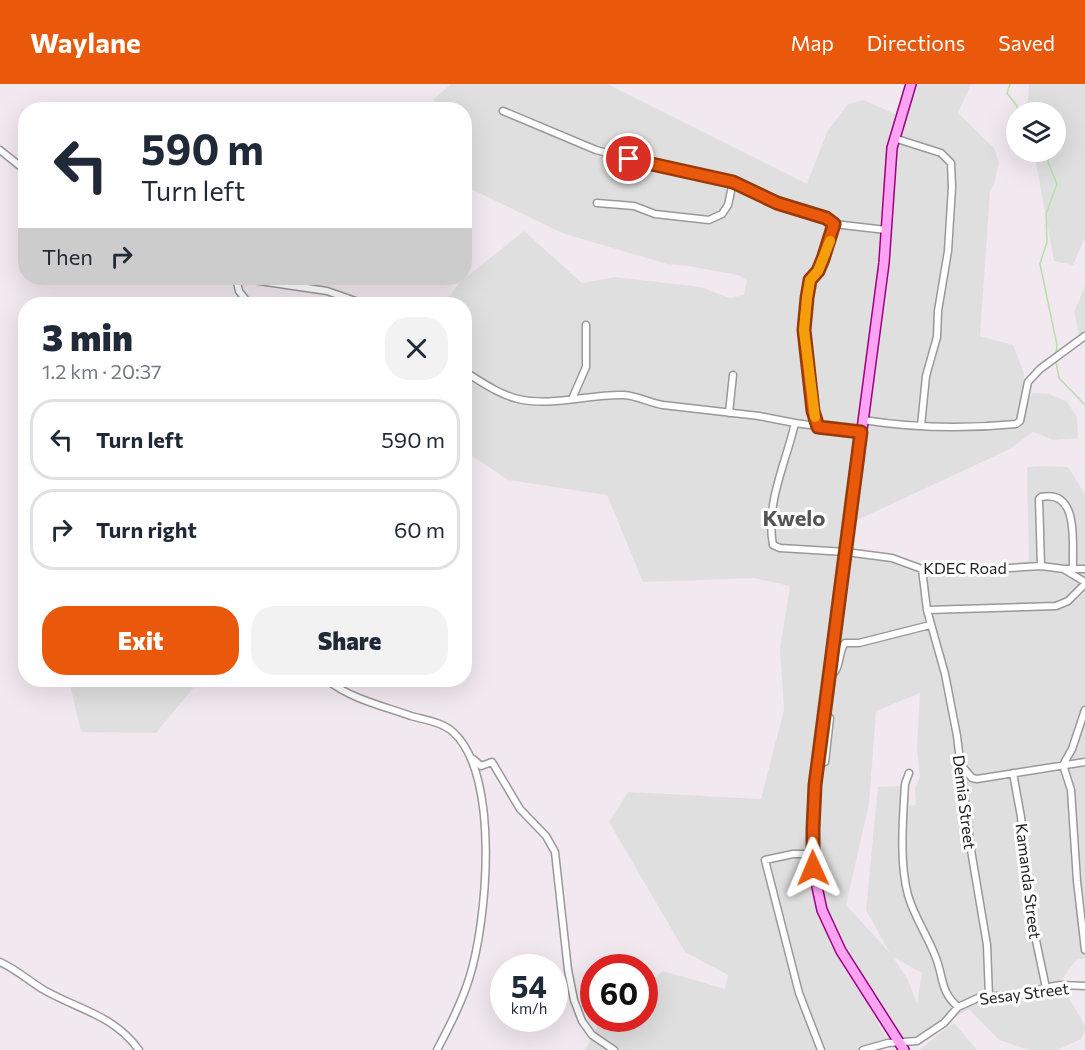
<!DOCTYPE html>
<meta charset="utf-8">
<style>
:root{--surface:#fff;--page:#f2f2f3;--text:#1f2937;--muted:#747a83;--line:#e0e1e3;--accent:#ea580c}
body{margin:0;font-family:Commissioner,sans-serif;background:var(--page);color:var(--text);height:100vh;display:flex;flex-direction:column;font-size:22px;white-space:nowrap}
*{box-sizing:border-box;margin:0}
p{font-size:20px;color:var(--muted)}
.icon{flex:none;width:33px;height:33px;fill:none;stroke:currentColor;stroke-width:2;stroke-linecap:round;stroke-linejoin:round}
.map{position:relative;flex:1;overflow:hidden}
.sheet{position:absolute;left:18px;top:213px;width:454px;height:390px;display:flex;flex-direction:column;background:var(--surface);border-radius:24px;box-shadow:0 6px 24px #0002}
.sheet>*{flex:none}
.guide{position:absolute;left:18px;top:18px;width:454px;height:183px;border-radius:24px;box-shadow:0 6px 24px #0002;background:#fff;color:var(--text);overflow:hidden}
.fabs{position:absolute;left:1006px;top:18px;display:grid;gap:12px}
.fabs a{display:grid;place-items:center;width:60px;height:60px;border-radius:50%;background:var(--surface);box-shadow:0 6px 24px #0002;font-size:30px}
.speed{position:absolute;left:490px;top:870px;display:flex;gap:12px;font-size:30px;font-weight:700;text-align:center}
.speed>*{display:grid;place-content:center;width:78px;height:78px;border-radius:50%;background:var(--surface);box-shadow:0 6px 24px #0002;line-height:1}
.speed small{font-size:15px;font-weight:400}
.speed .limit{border:9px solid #d22;background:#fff;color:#111}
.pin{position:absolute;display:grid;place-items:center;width:51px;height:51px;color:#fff;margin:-26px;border:3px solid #fff;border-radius:50%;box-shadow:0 2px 6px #0007}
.me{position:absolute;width:66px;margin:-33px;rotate:359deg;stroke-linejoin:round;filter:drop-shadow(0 0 4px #0008)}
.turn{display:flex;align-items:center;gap:21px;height:126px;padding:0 24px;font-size:27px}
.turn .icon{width:78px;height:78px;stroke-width:2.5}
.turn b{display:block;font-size:42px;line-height:51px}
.then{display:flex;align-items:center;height:57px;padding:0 24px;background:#0003;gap:12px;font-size:22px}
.round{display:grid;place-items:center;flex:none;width:63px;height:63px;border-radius:24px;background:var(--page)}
.summary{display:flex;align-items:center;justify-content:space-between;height:102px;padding:0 24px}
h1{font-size:36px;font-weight:800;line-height:45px}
.action{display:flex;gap:12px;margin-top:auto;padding:12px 24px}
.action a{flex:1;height:69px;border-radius:24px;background:var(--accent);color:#fff;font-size:24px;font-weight:800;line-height:69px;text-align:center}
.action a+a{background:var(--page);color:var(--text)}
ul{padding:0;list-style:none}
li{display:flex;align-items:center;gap:18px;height:81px;margin:0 12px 9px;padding:0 12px;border:3px solid var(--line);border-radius:24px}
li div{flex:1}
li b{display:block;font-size:22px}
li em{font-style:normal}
header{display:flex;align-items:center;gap:36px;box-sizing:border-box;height:84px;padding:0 30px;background:var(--accent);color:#fff}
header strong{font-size:28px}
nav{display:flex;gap:33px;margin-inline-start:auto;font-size:21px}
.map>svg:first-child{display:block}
</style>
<header>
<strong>Waylane</strong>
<nav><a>Map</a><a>Directions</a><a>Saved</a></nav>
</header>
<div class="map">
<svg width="1085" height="966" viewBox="0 0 1085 966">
<rect width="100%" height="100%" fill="#f2e8f0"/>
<path fill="#dfdfe0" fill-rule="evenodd" d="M451,0H607L807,100L827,48L848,20L864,16L899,32L811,723V792L829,849L888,957L863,966H585L600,938L604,935L645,934V902L663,887L725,905L728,891L685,868L609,738L628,708L761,715L784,626L780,565L790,502L754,494L643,498L607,411L508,396L465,367V220H443L460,198L524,147L582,199L615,193L700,203L730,214L744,211L747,197L739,191L688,182L667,180L562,149L465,102V26L437,25L434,15Z
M916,0H971L958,29L994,64L999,79L994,100L990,107L980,252L1013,261L1024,289L1023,320L1033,309L1049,310L1066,317L1077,333L1078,354L1054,356L1033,348L1010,365L855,437L895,73L897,57Z
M1029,0H1085V153L1073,181L1054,177L1034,68H1056V28H1027Z
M1085,203V260L1079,249L1074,228Z
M1047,382L1068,383L1085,410V874L1076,876L1060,898L1085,942V946L1081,955L1057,966H1030L999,956L969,925L923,951L904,957L869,914L835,850L817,791V701L849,470L892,475L922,486H969L1029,477L1027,383ZM920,609L917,664L920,693L915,705L916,721L908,722L903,702L878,703L866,826L890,869L846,821L869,720L876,627ZM893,873L922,889L917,920L908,896Z
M69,596H198L199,597L156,649L81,648Z
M954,939L977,966H920L936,952Z"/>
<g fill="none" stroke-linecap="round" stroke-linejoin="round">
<path stroke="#b6e0a9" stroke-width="1.5" d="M1010,0L1007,9L1017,22L1018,28
M1049,68L1048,78L1057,100L1046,130L1047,158L1040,180L1057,261L1056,270
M1056,278L1059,294L1085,321"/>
<defs>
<path id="minor" d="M503,27L596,66L646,79L733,98L777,119L826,134L834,140L886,146
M894,54L941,69L951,79L952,103L948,167L938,227L937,253L926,292L921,342
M0,66L26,87
M597,119L634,122L655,130L709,136L722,130L728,121L733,98
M236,194L239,207L249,220
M240,194L327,207L364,220
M465,288C482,298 498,310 518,315C552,323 589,310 624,311C638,312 650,319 663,321L759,332L795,339L861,348
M572,315L586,283V241
M729,329L733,291
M863,336C914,344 965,345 1016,340L1020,337L1028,298L1040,285L1085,252
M795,339C786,379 765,420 773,461L780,464L846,468L892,474L922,485L975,486L1041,482L1064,485H1085
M818,343L813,327L804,246L807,214L810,196L818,187L823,175L834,140
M1041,482L1039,415L1041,413C1080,405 1072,460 1073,485
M922,485L927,526L945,590L957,652L971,766L987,861L989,913
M1065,486L1085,498
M927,526L1056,522L1068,517L1085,500
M831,590L834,589C841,581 838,568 845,559H859L930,541
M327,596C351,615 383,622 411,632C425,636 442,638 453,648C501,691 487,839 469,895C461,920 449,943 437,966
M1085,626L1072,665L1063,681L1071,706L1077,797L1085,866
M473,675L481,682L492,678L520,725L546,752L555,768L568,886L574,916L582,937L592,951L614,966
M825,678L830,634L825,629
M961,681L972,694L977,695L1085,678
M909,689L905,700C903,733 899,779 908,811C914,833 928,852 936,874C944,895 940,907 958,923
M1013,689L1021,733L1030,828L1046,904
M813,770H793L765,776L799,909L821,966
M0,878C16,885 29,897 44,906C79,926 114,931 139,966
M863,966L888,959L917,957L944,939L958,923L980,913L1029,910L1043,904L1061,901L1085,902"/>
<path id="primary" d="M904,966L841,867L822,826L813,784V745L815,701L884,179L892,64L911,0"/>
</defs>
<use href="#minor" stroke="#999" stroke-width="9"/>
<use href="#primary" stroke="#9f007f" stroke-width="12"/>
<use href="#minor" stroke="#fff" stroke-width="6"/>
<use href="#primary" stroke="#fea2f4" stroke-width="9"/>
</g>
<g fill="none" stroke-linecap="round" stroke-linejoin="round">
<defs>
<path id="route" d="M629,75L733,98L777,119L826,134L834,140L823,175L818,187L810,196L807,214L804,246L813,327L818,343L861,348L815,701L813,745V784"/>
</defs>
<use href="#route" stroke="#983908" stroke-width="15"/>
<use href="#route" stroke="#ea580c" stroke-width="10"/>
<path stroke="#f59e0b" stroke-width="10" d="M815,333L804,246L807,214L810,196L818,187L830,157"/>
</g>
<g text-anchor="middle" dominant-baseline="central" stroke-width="6" stroke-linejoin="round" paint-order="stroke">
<g font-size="16" fill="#222" stroke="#fff">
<text x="965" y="483">KDEC Road</text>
<text transform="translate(965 718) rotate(83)">Demia Street</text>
<text transform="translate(1029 797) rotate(83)">Kamanda Street</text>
<text transform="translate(1024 909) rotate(-7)">Sesay Street</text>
</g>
<g font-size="22" font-weight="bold" fill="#555" stroke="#fff">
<text x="794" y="433">Kwelo</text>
</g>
</g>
</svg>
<div class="fabs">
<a><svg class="icon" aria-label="layers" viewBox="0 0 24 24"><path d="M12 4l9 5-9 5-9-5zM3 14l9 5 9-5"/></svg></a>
</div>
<div class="speed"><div>54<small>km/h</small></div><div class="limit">60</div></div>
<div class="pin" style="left:629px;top:75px;background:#d93025"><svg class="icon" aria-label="arrive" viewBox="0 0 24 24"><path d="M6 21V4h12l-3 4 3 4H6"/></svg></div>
<svg class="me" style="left:813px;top:784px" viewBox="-20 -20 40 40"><path d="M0-17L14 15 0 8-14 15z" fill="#ea580c" stroke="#fff" stroke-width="4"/></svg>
<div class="guide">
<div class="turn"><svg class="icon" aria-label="left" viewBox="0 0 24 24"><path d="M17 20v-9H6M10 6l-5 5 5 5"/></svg><div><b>590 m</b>Turn left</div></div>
<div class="then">Then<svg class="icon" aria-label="right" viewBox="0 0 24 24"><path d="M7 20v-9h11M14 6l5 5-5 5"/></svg></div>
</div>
<section class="sheet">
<div class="summary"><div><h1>3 min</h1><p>1.2 km · 20:37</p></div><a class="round"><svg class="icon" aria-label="close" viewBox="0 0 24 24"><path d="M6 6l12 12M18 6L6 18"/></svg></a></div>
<ul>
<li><svg class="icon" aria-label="left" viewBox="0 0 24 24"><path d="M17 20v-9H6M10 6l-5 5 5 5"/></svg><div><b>Turn left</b></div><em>590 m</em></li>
<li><svg class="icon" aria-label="right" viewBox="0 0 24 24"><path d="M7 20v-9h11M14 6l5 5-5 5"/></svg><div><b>Turn right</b></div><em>60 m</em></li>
</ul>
<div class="action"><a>Exit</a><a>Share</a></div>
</section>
</div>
